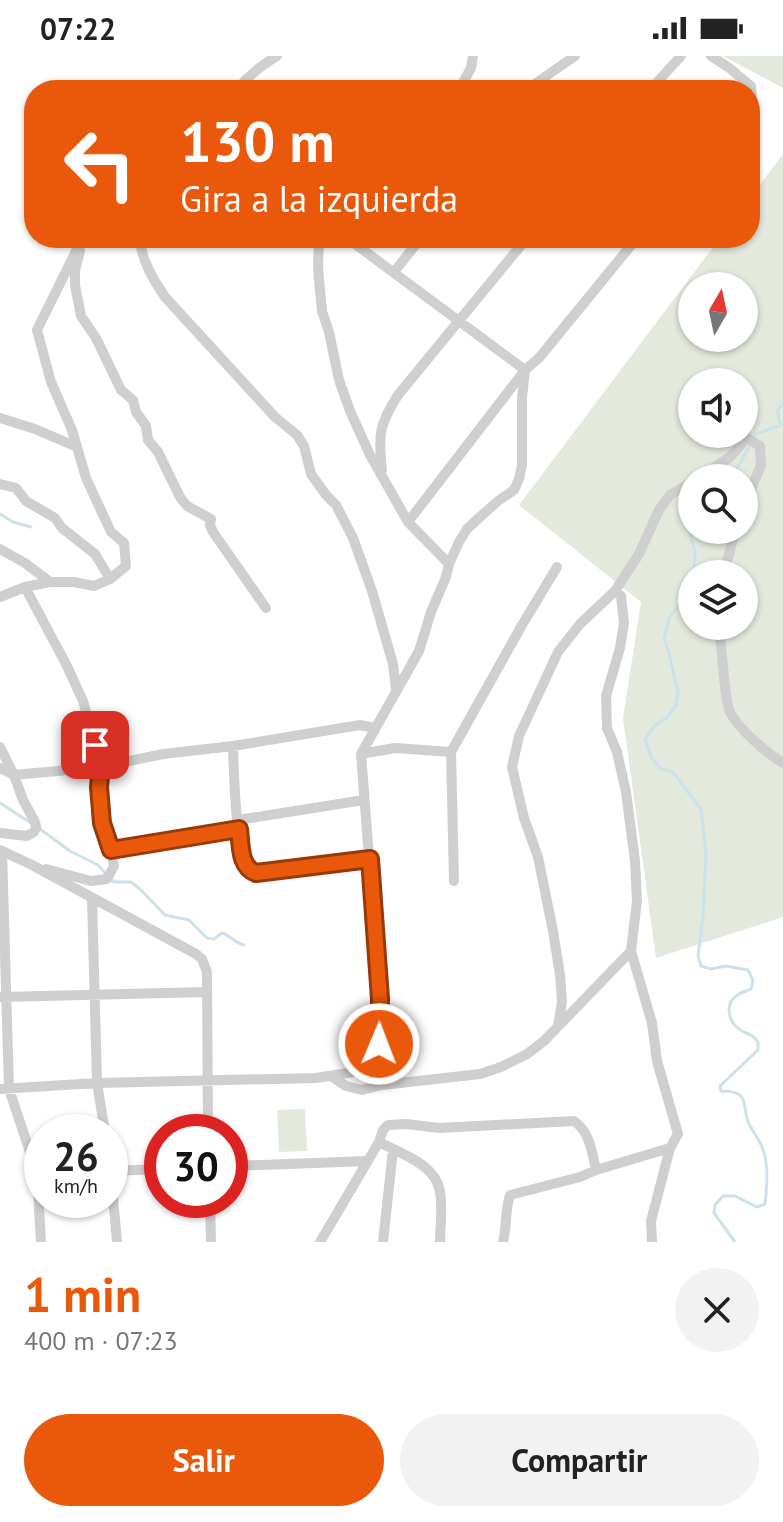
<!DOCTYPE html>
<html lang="es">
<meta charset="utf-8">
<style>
:root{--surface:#fff;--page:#f2f2f2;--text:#222;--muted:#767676;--accent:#ea580c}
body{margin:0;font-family:"PT Sans",sans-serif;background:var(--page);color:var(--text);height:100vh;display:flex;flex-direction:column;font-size:30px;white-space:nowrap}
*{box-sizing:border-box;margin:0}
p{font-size:26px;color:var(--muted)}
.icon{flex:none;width:44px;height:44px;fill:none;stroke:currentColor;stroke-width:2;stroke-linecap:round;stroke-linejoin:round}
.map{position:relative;height:1186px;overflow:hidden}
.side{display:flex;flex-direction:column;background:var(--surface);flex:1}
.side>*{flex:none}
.top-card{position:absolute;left:24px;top:24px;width:736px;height:168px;border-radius:32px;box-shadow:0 2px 6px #0004;background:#ea580c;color:#fff;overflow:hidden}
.needle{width:52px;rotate:9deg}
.tools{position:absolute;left:678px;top:216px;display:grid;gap:16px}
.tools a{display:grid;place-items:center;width:80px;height:80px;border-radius:50%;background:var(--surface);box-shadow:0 2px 6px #0004;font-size:40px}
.speed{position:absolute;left:24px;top:1058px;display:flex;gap:16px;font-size:40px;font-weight:700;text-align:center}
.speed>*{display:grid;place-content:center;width:104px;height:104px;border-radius:50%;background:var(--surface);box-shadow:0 2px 6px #0004;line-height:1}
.speed small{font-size:20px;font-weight:400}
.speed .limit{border:12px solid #d22;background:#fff;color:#111}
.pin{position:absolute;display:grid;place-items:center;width:68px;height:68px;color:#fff;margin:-34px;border-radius:16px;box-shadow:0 4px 12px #0006}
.me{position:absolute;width:88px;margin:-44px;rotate:1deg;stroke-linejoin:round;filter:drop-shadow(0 0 6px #0008)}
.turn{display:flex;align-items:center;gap:28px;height:168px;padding:0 24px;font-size:36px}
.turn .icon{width:104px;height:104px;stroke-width:2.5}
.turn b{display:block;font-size:56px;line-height:68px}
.round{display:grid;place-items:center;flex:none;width:84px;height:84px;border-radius:42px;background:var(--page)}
.headline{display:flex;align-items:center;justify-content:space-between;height:136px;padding:0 24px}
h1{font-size:48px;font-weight:700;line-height:60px;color:var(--accent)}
.action{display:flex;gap:16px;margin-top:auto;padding:16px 24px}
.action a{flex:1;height:92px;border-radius:48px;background:var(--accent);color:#fff;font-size:32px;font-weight:700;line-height:92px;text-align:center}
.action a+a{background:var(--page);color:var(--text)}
.status{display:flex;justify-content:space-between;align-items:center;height:56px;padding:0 40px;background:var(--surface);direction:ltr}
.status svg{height:22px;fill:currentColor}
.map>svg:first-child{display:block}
</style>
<div class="status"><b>07:22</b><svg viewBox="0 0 49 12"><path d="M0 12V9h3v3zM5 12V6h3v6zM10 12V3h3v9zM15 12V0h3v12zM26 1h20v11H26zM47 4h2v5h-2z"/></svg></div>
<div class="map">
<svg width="783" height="1186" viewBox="0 0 783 1186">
<rect width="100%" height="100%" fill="#fff"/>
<path fill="#e3e9dc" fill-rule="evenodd" d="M723,0H783V32Z
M783,98V861L656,902L623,662L641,546L519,449L720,182H750V142ZM692,230H744V282H692ZM692,326H744V378H692ZM692,422H744V474H692ZM692,518H744V570H692Z
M305,1053L307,1095L279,1096L277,1054Z"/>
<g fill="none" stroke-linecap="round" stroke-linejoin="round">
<path stroke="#cce2ea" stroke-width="3" d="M732,422L756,378L781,369L777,356L783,347
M0,458L13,466L31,471
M692,469L689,472L695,495L694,518
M692,530L685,543L669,562L664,583L669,597L678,637L676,649L667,662L655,669L645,683L651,701L661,713L673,716L701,753L706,797L703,861L698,900L701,910L711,913L726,910L748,914L753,924L751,933C747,935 742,936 739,938C723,947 728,967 742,975C750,979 753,979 758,986V994L720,1030L721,1035C751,1035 741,1048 749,1068C753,1076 759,1083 762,1091C769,1107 767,1130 765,1148L757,1151L735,1140H723L715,1149L714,1157L735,1186
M0,747L31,767
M40,773L70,795L98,809L106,818
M111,824L116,826H131L140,833L165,859L189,864L207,882L214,883L222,877C231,880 235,887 244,889"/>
<path stroke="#cfcfcf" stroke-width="10" d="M711,0L728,11L751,30L752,41L750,45
M236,34C248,20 260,10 277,0
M459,34L471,12L473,0
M526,34L575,0
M650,34L681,0
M140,182C141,204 153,223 165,241L275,361L297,379L304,390L311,418L326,439L336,449L353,482L372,535L393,608L396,634
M319,182L318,213L322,255L329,276L339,324L350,355L370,399L408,466L449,508
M347,182L525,314
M80,195L75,215V229L81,260L96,282L121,334L133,344L136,356L146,370L148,384L158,396L180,441L187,450L211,463L210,469L213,476L266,552
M394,216L421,182
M0,362L35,373L77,391
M382,414C378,379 379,369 398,339L527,182
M698,422L730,401L747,382L760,390L761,409L744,450
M0,428L16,432L26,445L55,462L62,472L95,498L110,523
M408,466L525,314L539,302L637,182
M0,493L25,507L50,526
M724,518L735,474
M25,531L67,610L83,645L101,711L99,731L102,767L111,794L114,810L107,823L91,825L46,813
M0,541L25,531L50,526H74L94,530L110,523L126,510L124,487L111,476L86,422L72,374L51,326L37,274L77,193L85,182
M721,570L720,581C722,595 725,650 731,658C739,673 768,698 783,707
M233,690C234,717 235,795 250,815L264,816L370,803
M0,691L14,719L23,744L35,766L36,771L34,776L27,780L0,777
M451,696L522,569L557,511
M361,698L395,692L451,696L454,825
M0,712L14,719L101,711L163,698L233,690L360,669L375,672
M238,764L364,744
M0,794L32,809L196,898L202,903L207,916L208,1076
M111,794L239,773
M2,795L9,1033L37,1117L41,1186
M92,843L97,1027L105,1076
M1,941L207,936
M558,970L562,946L560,919L553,875L538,801L524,762L512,711L519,680L558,596L580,568L615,535L639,498L659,454L670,439L692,426
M331,1020L346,1030L362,1034L382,1029L480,1018L501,1011L527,998L544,985L631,895
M0,1033L97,1027L316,1022L360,1015L374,1005L377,997L380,977V943L361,698L419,595L431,556L446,521L449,508L459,486L467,473L481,460L498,445L514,434L519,423L522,409V342L525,314
M379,1086C401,1098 436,1108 440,1136C443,1152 440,1170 440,1186
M110,1108L117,1186
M230,1110L368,1105
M110,1115L162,1113
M210,1144L211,1186
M320,1186L379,1086L383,1074L388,1069L406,1068L439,1072L574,1065C590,1076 592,1096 596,1114
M383,1186L393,1094
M503,1186C507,1170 505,1154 510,1139L580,1121L596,1114L670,1092L678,1078L657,1005L652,967L631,895L637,845L635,805L626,736L617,696L607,672L606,640L620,592L624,567L621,540L615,535
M652,1186L651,1165L670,1092"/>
</g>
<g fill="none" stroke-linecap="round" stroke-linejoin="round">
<defs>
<path id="route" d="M95,689L101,711L99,731L102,767L111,794L239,773C241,788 239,811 256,817L370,803L380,943L379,988"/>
</defs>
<use href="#route" stroke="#983908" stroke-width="20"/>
<use href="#route" stroke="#ea580c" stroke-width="14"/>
</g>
</svg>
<div class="tools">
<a><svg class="needle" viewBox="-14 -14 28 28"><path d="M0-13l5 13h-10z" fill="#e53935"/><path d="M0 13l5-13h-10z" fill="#767676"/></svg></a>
<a><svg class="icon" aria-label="sound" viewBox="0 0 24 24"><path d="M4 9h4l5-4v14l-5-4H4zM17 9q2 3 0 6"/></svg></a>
<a><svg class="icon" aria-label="search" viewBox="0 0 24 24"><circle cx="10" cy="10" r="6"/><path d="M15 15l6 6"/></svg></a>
<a><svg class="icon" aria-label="layers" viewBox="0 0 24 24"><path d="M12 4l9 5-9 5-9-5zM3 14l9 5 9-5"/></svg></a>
</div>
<div class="speed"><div>26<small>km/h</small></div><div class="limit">30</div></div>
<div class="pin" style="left:95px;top:689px;background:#d93025"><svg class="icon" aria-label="arrive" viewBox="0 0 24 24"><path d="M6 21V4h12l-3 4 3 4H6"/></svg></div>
<svg class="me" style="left:379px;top:988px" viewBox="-20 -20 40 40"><circle r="17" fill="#ea580c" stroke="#fff" stroke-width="3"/><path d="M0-11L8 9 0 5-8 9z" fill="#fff"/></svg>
<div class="top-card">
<div class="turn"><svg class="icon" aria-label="left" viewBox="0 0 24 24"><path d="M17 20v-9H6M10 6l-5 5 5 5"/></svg><div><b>130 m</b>Gira a la izquierda</div></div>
</div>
</div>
<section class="side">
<div class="headline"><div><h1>1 min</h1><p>400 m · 07:23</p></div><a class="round"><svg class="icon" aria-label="close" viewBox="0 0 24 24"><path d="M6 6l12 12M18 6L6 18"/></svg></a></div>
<div class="action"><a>Salir</a><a>Compartir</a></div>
</section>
